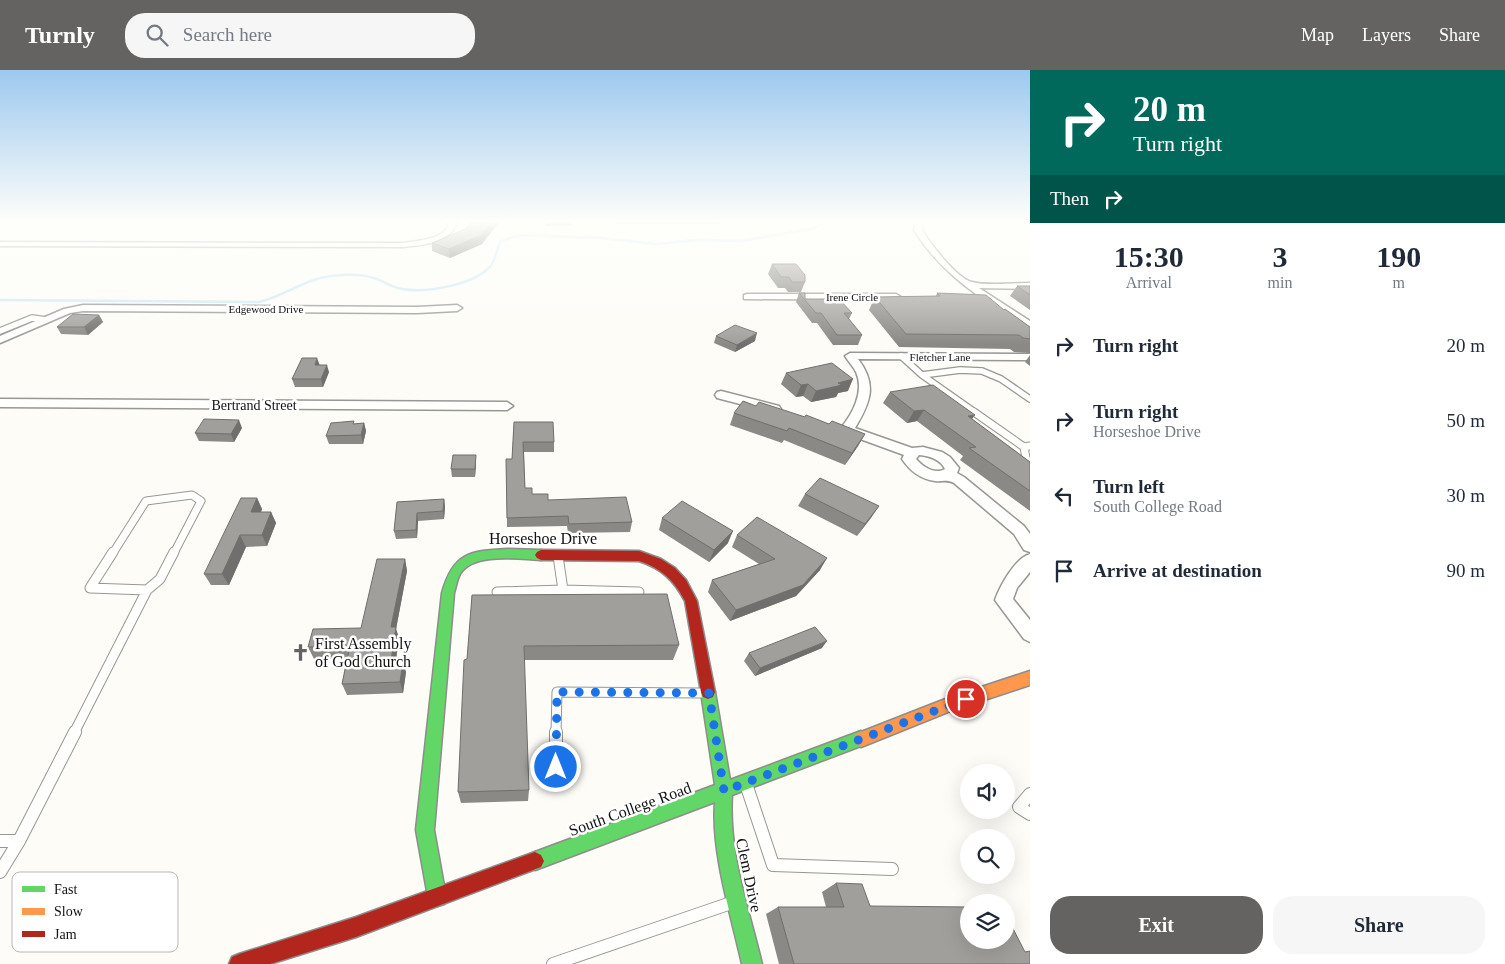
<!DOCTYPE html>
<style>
:root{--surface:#fff;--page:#f6f6f7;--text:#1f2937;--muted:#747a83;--accent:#646362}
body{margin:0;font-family:Georgia,serif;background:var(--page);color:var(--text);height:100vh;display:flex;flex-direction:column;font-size:19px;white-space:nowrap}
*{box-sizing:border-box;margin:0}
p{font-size:16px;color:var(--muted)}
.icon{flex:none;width:28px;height:28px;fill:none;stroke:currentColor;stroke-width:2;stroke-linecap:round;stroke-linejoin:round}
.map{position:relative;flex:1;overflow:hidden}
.drawer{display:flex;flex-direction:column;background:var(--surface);width:475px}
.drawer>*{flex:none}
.guide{background:#00695c;color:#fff;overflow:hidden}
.tools{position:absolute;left:960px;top:694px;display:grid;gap:10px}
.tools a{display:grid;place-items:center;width:55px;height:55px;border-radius:50%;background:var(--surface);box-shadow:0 5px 20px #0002;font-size:25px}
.pin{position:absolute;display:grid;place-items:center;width:42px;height:42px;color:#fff;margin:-21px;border:2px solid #fff;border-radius:50%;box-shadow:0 1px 5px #0007}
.me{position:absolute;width:55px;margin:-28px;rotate:0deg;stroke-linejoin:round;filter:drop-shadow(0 0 4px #0008)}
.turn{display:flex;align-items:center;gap:18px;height:105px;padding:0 20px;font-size:22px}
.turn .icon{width:65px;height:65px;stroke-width:2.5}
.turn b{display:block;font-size:35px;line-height:42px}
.then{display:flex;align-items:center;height:48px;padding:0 20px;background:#0003;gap:10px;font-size:19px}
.eta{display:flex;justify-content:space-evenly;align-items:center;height:85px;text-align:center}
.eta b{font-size:30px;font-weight:700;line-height:35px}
.cta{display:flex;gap:10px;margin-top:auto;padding:10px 20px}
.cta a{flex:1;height:58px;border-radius:20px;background:var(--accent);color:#fff;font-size:20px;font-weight:700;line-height:58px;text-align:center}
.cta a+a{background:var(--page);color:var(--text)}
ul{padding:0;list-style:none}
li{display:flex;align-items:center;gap:15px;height:75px;padding:0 20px}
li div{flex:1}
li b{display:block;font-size:19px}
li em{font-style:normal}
header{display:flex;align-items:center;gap:30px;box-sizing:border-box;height:70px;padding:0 25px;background:var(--accent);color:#fff}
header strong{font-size:24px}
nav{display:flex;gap:28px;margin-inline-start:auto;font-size:18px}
.search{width:350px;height:45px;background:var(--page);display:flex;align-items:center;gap:12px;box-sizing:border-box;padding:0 18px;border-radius:20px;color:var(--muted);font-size:19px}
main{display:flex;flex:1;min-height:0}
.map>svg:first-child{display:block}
</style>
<header>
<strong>Turnly</strong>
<div class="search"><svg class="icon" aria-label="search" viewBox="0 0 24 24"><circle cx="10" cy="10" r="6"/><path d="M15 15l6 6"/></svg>Search here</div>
<nav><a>Map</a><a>Layers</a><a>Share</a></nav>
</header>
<main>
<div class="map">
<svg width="1030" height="894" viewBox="0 0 1030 894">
<rect width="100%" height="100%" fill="#fdfcf7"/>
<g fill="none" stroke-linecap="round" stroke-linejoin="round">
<path stroke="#cde8f7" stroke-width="2.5" d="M0,230L259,232C284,226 305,209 331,206C346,204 363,204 377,209C385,212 393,218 402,219C426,223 477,215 492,194C496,187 497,179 500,172L512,167L526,165L601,168L657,174L696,170L742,171L815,158L821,154L817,150"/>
<defs>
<path id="lane-far3" d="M0,261L32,248L46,250
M901,286L922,305L960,300L982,301L1001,309L1030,329
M922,305L976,343"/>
<path id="lane-far2" d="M974,342L1024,377L1030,376
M1024,377L1026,388L1030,395
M113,483L146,431L192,425L201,431L174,483"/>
<path id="lane-far1" d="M113,482L90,518L147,520
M558,486L563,520L639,522
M147,520L160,509L174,482
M497,522L563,520
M74,663L147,520
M556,663L557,622L702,623"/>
<path id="lane" d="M556,697V662
M747,717L773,795L892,799
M1030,724L1019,737L1030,744
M0,771H19
M0,802L19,771L75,662
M553,894L731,833"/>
<path id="street" d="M448,150H456L457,154C447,174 423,175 403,177L0,176V172L403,173C415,171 452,169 448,150Z
M917,150H925L922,160C930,173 957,209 972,212C986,216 1014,213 1030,213V219L979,218L1030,251V258C1021,256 1012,248 1004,243C968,220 937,197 914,160Z
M747,224H896L901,227L896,230L744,229V225Z
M83,235L417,237L457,235L462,238L457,241L417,243L83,241L70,243L0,273V266L64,239Z
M850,283L1030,284V290L858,289C878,315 870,333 855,358L912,378L923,377L942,382L950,387L959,398L957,403L964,407L1024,456L1030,464V482L1024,480L1014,464L954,413C946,409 943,412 935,411C920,409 910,401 902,389L904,385L841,362L840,359C852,345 865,322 856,302C853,296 848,291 845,286ZM919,385C930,386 940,389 945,399C935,405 923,397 916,389Z
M721,321L779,336L781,339L775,343L717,328L715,325L717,322Z
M0,329L507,332L513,336L507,340L0,337Z
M1030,484V502L1017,518L1013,529L1030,550V572L1024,569L995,530C1000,516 1015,488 1030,484Z"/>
<path id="fast" d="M508,479L541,480L545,482L547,485L545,488L541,490C519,489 473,482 460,504C457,509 456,517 454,523L434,760L446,827L444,834L437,836L430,834L428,827L416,760L442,523C453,483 469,481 508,479Z
M708,615L713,617L715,622L730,710L861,661L866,664L869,669L866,674L732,725C728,782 749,839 762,894H742C731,845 711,781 715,732L535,800L529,797L526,791L529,785L535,782L715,715L701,622L703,617Z"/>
<path id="slow" d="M1030,601V615L948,642L861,677L856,674L853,669L856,664L948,628Z"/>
<path id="jam" d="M541,480L639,481L661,489L675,498L686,510L697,531L715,622L713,627L708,629L703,627L701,622L685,531C674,510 661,498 639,491L541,490L537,488L535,485L537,482Z
M535,782L541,785L544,791L541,797L356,867L270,894H229L232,887L239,884L356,847Z"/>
</defs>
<use href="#lane-far3" stroke="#979795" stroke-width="8"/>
<use href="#lane-far2" stroke="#979795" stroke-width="9"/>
<use href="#lane-far1" stroke="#979795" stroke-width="11"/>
<use href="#lane" stroke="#979795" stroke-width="14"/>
<use href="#street" stroke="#979795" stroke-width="3"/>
<use href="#fast" stroke="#8e8d8b" stroke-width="3"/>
<use href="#slow" stroke="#8e8d8b" stroke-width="3"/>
<use href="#jam" stroke="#8e8d8b" stroke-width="3"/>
<use href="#lane-far3" stroke="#fffffe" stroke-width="5.5"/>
<use href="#lane-far2" stroke="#fffffe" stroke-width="7"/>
<use href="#lane-far1" stroke="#fffffe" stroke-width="9"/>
<use href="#lane" stroke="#fffffe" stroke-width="12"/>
<use href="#street" fill="#fffffe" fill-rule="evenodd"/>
<use href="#fast" fill="#63d668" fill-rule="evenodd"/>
<use href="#slow" fill="#ff974d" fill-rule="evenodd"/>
<use href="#jam" fill="#b3261e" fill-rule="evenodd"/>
</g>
<path fill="#8a8986" d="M546,150H572V156H546Z
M615,150H720L719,154H616Z
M432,173L482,174L450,188L432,181Z
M772,194L805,212L801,222H788L785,218H778L768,204Z
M1017,216H1030V240L1010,226Z
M799,223L805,229L852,243L849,249L862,265L858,275H833L817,253H812L796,232Z
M937,223L1004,240L1030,257V283L1014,282L1010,279L899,277L869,240L875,227L936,226Z
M99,245L103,252L88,265L61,264L57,257Z
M716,266L755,271L735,282L714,273Z
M1030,285V296L1025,292Z
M319,295L329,302L323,317H295L292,309Z
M786,303L848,321L838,323L836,327L811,332L803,326L796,327L781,314Z
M890,322L972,349L1030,392V441L960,390L963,386L917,351L907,353L883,333Z
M756,336L805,347L865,364L858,376L845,395L784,370L782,373L730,355L734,343Z
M514,352L554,372V382H524L525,418L532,424L548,430L632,452L630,462L568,463L567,456L507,457L506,389H512Z
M364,353L366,361L363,374H329L326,366L355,354Z
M242,358L234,372L199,371L195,363Z
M476,394L475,407H452L451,399Z
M805,424L879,436L857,466L798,436Z
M257,428L262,439L261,442H271L276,453L267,476L246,477L229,515H211L204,504Z
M444,429L445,437L444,449L418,451L417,468L396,469L394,461L397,432Z
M662,448L728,473L709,492L659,460Z
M737,465L820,500L796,526L730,551L708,522L712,510L759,494L732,477Z
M405,489L407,501L396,559L399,568L396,591L406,602L403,623L347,625L342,614L347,588L314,589L308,577L361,558Z
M472,525L679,575L673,590H524L529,720L528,731L461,733L458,722Z
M822,578L755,606L744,591L749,583Z
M836,813L870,836L1030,894H779L766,844L778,837H826L822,822Z"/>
<path fill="#716f6d" d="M494,150H501L482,174L450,188L449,179Z
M99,245L103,252L88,265L84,257Z
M757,263L755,271L735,282L737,275Z
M317,288L320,296L315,295Z
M327,295L329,302L323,317L321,309Z
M853,309L848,321L838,323L836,327L811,332L816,321L838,313Z
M808,314L803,326L796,327L801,315Z
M924,340L917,351L907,353L914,341Z
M975,345L966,357L968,346Z
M239,350L242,358L234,372L231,364Z
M364,353L366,361L363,374L361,365Z
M865,364L858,376L845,395L852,383Z
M476,385V394L475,407V399Z
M257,428L262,439L256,453L251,442Z
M444,429L445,437L444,449L443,441Z
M879,436L871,448L857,466L865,454Z
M271,442L276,453L267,476L262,465Z
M417,443L418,451L417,468L416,460Z
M733,461L728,473L709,492L714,480Z
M240,465L246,477L229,515L222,504Z
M827,488L820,500L796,526L730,551L736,540Z
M405,489L407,501L396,559L399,568L394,602L391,591V557Z
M827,571L822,578L755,606L760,598Z
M403,591L406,602L403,623L400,612Z"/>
<path fill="#a19f9c" stroke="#716f6d" d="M473,150H494L481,165L449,179L432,173L465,159Z
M772,194H796L805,205V212H792L789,207H781Z
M1017,216H1030V225Z
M799,223H805V229H839L852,243H844L862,265H837L821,243H816Z
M937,223L986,225L1004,240L1005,239L1030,257V269L1023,268L1019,265L906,264L875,227L940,226Z
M73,244L99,245L84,257H57Z
M735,255L757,263L737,275L716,266Z
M302,288H317L315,295H327L321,309H292Z
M832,293L853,309L838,313L842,315L816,321L808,314L801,315L786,303Z
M933,315L975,345L968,346L1030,392V421L969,378L976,377L924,340L914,341L890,322Z
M743,331L756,336L759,332L805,347L806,345L829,354L832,351L865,364L852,383L789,358L787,361L734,343Z
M204,349L239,350L231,364L195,363Z
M354,351L353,354L364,353L361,365L326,366L331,353Z
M514,352H553L554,372H523L525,418H532V424H548V430L626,427L632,452L569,454L568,446L507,448L506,389H512Z
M453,385H476L475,399H451Z
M820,408L879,436L865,454L805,424Z
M241,428H257L251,442H271L262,465H240L222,504H204Z
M444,429L443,441L417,443L416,460L394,461L397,432Z
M682,431L733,461L714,480L662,448Z
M757,447L827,488L803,515L736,540L712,510L775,489L737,465Z
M377,489H405L391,557H396L391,591H403L400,612L342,614L350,576L308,577L313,559L361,558Z
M667,524L679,575L524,576L529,720L458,722L464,590L467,589L472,525Z
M815,557L827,571L760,598L749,583Z
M836,813L862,814L870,836L969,837V870H1006V845L1025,882L1030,881V894H794L778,837H844Z"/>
<linearGradient id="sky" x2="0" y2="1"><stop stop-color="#9dc9ee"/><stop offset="0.55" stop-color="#fefefb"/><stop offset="1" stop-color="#fefefb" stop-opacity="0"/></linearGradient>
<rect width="1030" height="275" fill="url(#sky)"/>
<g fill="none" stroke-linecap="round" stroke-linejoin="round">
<path stroke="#1a73e8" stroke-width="9" stroke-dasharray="0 16.2" d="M556,697L557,622L709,623L724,721L966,629"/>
</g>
<defs>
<symbol id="church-bare" viewBox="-9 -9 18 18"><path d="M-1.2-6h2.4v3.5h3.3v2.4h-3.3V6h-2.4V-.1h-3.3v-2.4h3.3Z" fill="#646362" stroke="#fff" stroke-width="2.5" paint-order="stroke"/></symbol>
</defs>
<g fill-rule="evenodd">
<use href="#church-bare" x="288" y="570" width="25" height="25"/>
</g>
<g text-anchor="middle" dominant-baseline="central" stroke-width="5" stroke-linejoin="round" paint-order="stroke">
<g font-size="11" fill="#111" stroke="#fff">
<text x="852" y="227">Irene Circle</text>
<text x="266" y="239">Edgewood Drive</text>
<text x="940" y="287">Fletcher Lane</text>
</g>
<g font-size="14" fill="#111" stroke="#fff">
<text x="254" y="335">Bertrand Street</text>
</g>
<g font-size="16" fill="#111" stroke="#fff">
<text x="543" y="468">Horseshoe Drive</text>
<text transform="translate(630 739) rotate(-20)">South College Road</text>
<text transform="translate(749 805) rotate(78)">Clem Drive</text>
</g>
<g font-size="16" fill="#111" stroke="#fff" text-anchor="start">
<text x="315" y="573">First Assembly<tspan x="315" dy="18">of God Church</tspan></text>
</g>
</g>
<rect x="12" y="802" width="166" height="80" rx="8" fill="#fff" stroke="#b8b8b8" stroke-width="1"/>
<rect x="22" y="816" width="23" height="6" fill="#63d668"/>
<rect x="22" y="838" width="23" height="7" fill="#ff974d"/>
<rect x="22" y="861" width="23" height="6" fill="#b3261e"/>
<g font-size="14" fill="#111">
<text x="54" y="824">Fast</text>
<text x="54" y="846">Slow</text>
<text x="54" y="869">Jam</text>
</g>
</svg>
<div class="tools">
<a><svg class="icon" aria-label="sound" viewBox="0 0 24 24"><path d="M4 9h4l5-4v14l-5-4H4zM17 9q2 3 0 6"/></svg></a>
<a><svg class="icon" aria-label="search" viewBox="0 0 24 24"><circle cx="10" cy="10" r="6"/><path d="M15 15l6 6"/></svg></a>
<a><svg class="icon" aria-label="layers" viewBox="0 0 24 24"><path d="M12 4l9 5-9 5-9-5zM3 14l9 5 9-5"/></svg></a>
</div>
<div class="pin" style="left:966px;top:629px;background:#d93025"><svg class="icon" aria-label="arrive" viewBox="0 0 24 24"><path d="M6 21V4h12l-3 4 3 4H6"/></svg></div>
<svg class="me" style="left:556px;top:697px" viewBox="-20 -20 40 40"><circle r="17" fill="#1a73e8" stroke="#fff" stroke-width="3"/><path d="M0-11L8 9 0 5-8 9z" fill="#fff"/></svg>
</div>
<section class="drawer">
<div class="guide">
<div class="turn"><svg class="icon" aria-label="right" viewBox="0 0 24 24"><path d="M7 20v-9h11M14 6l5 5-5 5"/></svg><div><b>20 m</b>Turn right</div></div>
<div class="then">Then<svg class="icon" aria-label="right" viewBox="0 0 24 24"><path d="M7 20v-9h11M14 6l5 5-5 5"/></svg></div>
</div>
<div class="eta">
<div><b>15:30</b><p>Arrival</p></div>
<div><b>3</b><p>min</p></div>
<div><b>190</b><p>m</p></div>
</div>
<ul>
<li><svg class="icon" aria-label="right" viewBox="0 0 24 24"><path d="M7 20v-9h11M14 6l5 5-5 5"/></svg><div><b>Turn right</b></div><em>20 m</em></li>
<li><svg class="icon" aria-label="right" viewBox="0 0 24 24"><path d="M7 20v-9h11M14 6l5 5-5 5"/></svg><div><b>Turn right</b><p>Horseshoe Drive</p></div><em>50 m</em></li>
<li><svg class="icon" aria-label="left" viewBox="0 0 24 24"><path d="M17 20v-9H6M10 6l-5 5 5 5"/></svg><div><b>Turn left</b><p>South College Road</p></div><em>30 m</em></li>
<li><svg class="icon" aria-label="arrive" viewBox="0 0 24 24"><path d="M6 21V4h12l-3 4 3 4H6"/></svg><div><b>Arrive at destination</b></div><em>90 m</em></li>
</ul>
<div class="cta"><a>Exit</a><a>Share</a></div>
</section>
</main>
